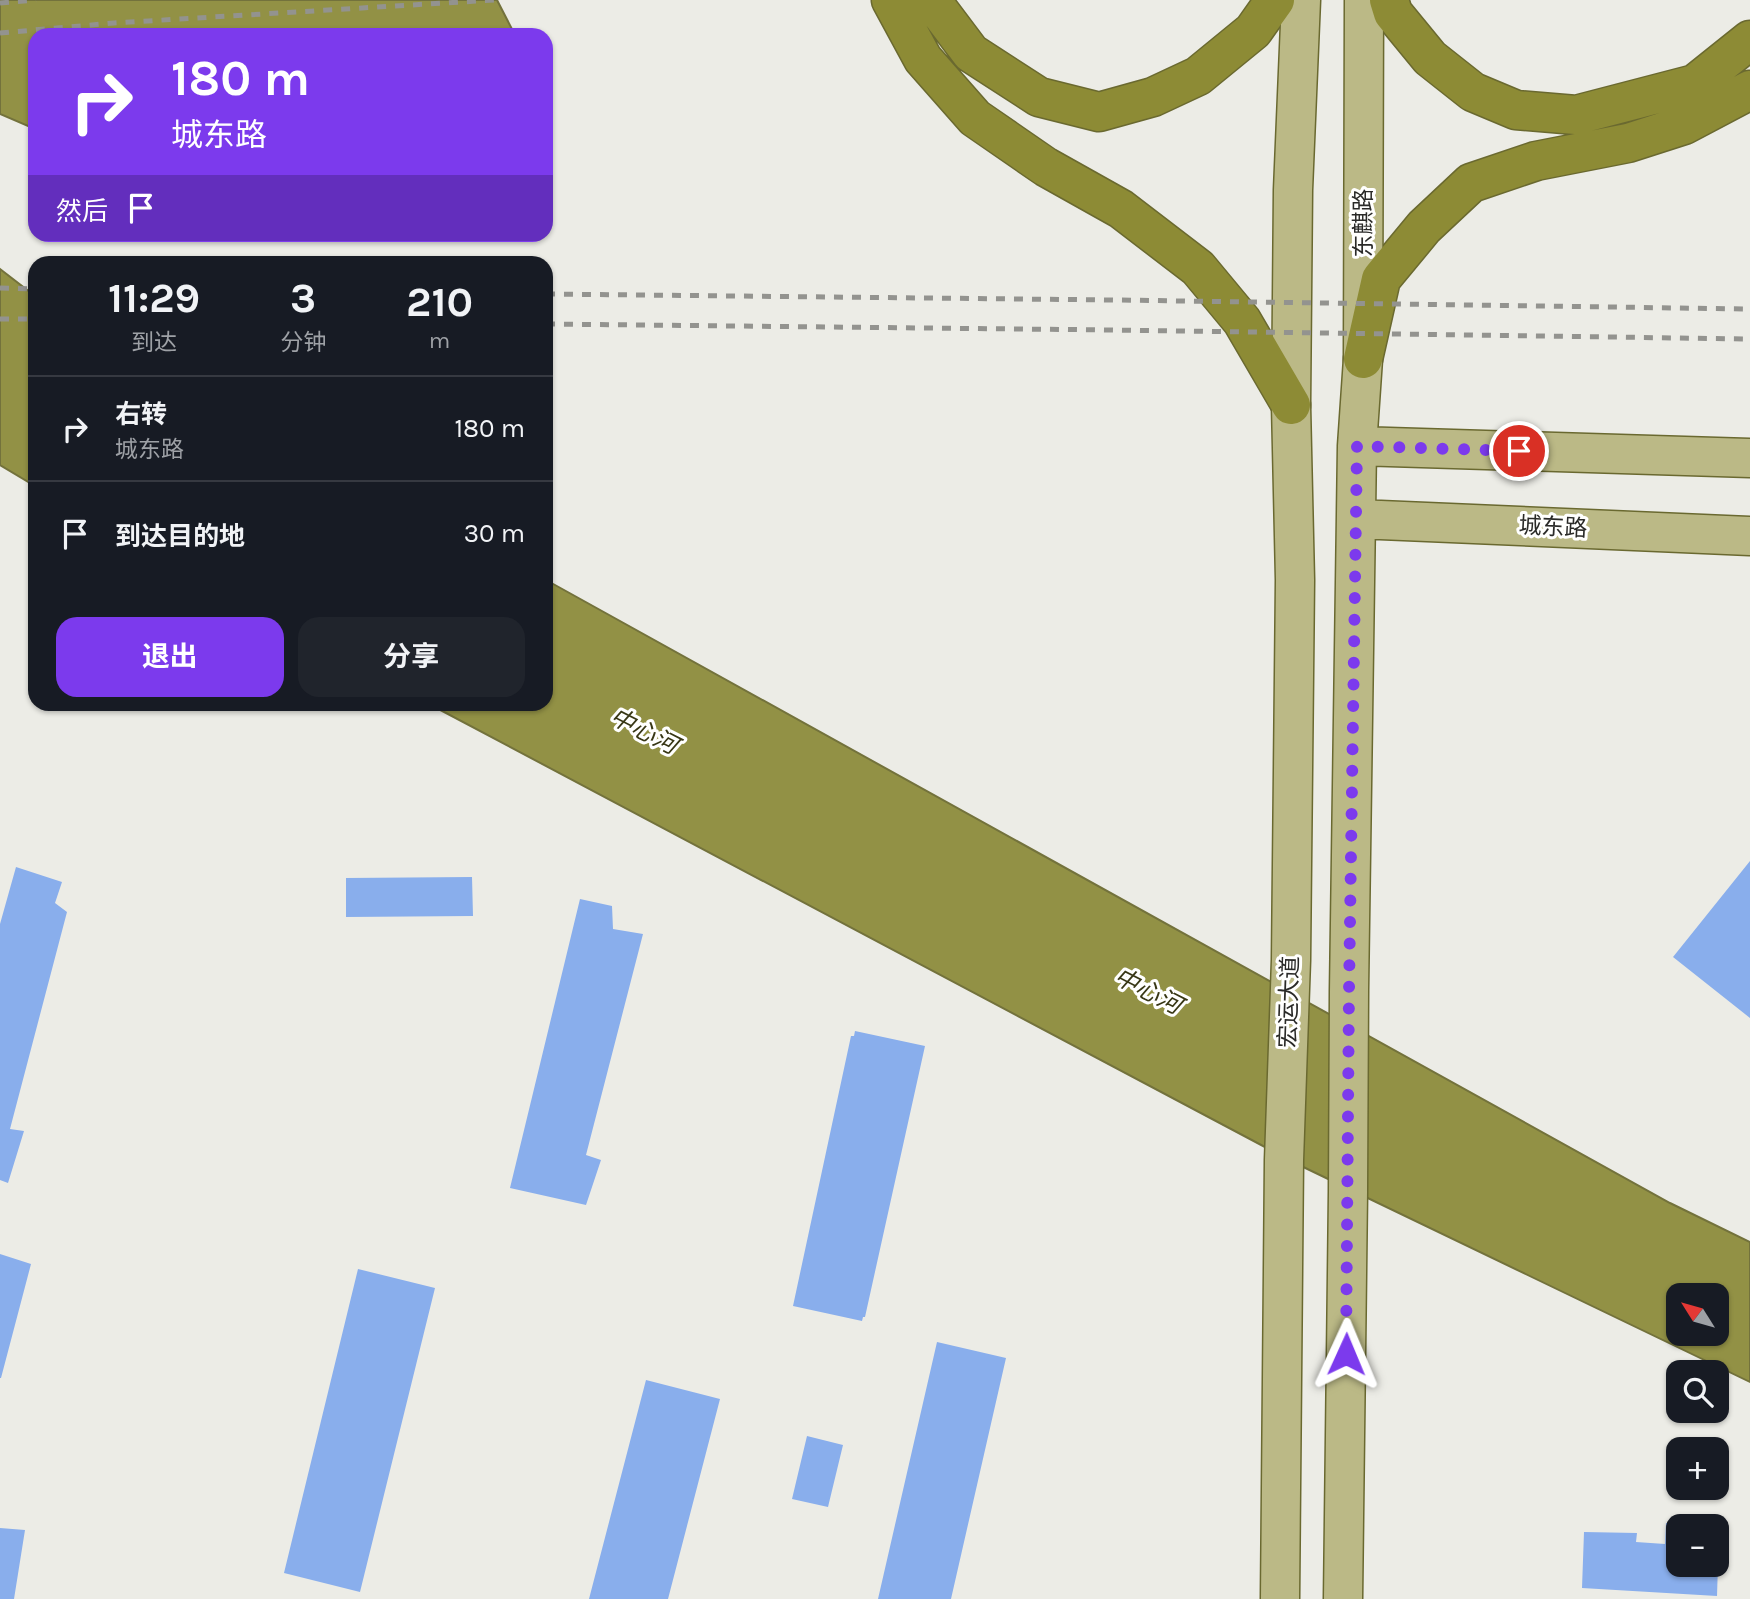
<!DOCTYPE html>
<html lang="zh">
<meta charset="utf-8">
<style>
:root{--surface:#171b24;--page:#20242c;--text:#f1f3f6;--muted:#9ea1a6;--line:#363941;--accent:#7c3aed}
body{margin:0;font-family:Karla,"Noto Sans SC",sans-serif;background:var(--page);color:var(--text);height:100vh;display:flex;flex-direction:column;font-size:26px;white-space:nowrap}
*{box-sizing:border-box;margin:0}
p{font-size:23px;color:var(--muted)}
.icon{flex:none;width:38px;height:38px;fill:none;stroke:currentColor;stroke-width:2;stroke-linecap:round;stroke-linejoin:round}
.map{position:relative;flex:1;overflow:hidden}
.details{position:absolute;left:28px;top:256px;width:525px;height:455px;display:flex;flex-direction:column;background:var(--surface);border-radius:21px;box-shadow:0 2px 5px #0004}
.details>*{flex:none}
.hud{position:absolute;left:28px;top:28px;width:525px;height:214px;border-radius:21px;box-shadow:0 2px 5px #0004;background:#7c3aed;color:#fff;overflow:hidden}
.needle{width:46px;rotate:307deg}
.controls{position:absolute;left:1666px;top:1283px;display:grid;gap:14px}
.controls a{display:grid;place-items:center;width:63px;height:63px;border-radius:14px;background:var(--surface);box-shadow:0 2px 5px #0004;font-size:35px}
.pin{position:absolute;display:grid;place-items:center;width:60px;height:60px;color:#fff;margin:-30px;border:4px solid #fff;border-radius:50%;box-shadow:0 2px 7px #0007}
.me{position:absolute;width:77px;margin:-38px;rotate:1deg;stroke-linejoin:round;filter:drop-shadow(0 0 5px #0008)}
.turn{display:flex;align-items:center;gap:24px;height:147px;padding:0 28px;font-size:32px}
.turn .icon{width:91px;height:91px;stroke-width:2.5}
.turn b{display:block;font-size:49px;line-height:60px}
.then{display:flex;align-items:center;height:66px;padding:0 28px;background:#0003;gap:14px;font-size:26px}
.eta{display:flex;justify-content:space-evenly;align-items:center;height:119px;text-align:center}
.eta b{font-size:42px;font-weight:700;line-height:49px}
.button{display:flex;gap:14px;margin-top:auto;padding:14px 28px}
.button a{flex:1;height:80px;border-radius:21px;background:var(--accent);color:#fff;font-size:28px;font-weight:700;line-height:80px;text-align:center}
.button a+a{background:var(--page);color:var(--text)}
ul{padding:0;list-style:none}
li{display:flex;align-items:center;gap:21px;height:105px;padding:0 28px;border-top:2px solid var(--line)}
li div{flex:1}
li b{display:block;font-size:26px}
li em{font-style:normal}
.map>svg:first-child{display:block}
</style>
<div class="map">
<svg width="1750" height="1599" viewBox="0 0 1750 1599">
<rect width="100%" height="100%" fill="#ecece6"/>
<path fill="#929145" stroke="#73723c" stroke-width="2" fill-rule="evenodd" d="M0,0H497L515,35H35V129L0,114Z
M0,269L35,296V486L0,465Z
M546,580L1670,1203L1750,1242V1382L1297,1164L429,704H546ZM1678,1295H1717V1334H1678Z"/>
<path fill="#89aeec" d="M1750,861V1018L1673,957Z
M16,867L62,882L55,903L67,912L10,1129L24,1131L8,1183L0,1180V924Z
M472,877L473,916L346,917V878Z
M580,899L612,906L613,929L643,934L586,1155L601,1160L586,1205L510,1188Z
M855,1031L925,1046L865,1317H863L862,1321L793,1306L851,1036H854Z
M0,1254L31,1264L1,1378H0Z
M358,1269L435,1288L360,1592L284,1573Z
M937,1342L1006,1358L951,1599H878Z
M646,1380L720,1399L668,1599H589Z
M807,1436L843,1445L828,1507L792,1499Z
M1666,1523L1686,1524V1526H1678V1564H1718L1717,1596L1582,1588L1584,1532L1637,1533L1636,1542L1665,1544Z
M0,1528L25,1530L14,1599H0Z"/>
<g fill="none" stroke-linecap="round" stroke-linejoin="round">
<defs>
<path id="major" d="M1357,446L1750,458
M1357,519L1750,536
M1280,1599L1284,1160L1291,960L1295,580L1291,405L1293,190L1301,0
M1343,1599L1348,1192L1349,991L1357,446L1363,359L1364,0"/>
<path id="highway" d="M891,0L923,59L975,118L1046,167L1121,209L1198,268L1242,321L1291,405
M931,0L971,53L1039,97L1099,112L1153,97L1198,76L1253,31L1275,0
M1389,0L1393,13L1430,58L1473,92L1516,110L1576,115L1695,84L1750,40
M1363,359L1381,279L1424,227L1471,183L1536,161L1628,143L1684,125L1750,90"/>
</defs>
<use href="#major" stroke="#6a6930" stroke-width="41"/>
<use href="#highway" stroke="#6a6930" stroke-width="41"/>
<use href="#major" stroke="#bbb986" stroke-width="38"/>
<use href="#highway" stroke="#8d8b35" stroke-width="38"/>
<path stroke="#93938f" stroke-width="5" stroke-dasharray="9 9" stroke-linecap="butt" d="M0,3L36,0
M0,33L114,23L494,0
M0,288L35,289
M546,294L1114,300L1750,309
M0,319H35
M546,324L1113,330L1750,339"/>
</g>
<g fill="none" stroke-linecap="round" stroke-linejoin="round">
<path stroke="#7c3aed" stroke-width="12" stroke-dasharray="0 21.6" d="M1346,1354L1349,991L1357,446L1519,451"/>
</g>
<g text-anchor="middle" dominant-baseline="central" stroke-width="6" stroke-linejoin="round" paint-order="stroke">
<g font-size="23" fill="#2a2a28" stroke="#fffffe">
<text transform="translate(1363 223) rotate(-90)">东麒路</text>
<text transform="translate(1553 527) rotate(3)">城东路</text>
<text transform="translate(1289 1002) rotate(-88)">宏运大道</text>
</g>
<g font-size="24" font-style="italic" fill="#383715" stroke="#fffffe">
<text transform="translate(644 731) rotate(27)">中心河</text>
<text transform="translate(1148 991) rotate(27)">中心河</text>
</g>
</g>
</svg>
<div class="controls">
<a><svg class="needle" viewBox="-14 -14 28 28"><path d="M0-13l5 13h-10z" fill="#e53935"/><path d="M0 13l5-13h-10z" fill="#9ea1a6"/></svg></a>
<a><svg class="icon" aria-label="search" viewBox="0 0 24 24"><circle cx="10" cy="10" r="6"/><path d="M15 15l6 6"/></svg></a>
<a>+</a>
<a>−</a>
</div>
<div class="pin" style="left:1519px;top:451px;background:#d93025"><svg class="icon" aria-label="arrive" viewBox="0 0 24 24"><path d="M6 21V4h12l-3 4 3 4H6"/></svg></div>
<svg class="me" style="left:1346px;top:1354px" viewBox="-20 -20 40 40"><path d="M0-17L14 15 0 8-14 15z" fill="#7c3aed" stroke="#fff" stroke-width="4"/></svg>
<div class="hud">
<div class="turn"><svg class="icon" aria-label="right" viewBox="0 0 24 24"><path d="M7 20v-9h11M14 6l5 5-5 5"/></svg><div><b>180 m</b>城东路</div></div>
<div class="then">然后<svg class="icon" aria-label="arrive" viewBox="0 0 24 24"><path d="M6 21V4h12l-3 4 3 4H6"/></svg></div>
</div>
<section class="details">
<div class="eta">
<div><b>11:29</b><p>到达</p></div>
<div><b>3</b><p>分钟</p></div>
<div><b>210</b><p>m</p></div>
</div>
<ul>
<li><svg class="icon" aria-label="right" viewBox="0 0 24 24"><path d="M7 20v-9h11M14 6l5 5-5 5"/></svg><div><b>右转</b><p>城东路</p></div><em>180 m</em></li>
<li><svg class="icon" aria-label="arrive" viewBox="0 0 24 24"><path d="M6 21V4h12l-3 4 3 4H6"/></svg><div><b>到达目的地</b></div><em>30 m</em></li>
</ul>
<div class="button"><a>退出</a><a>分享</a></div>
</section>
</div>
